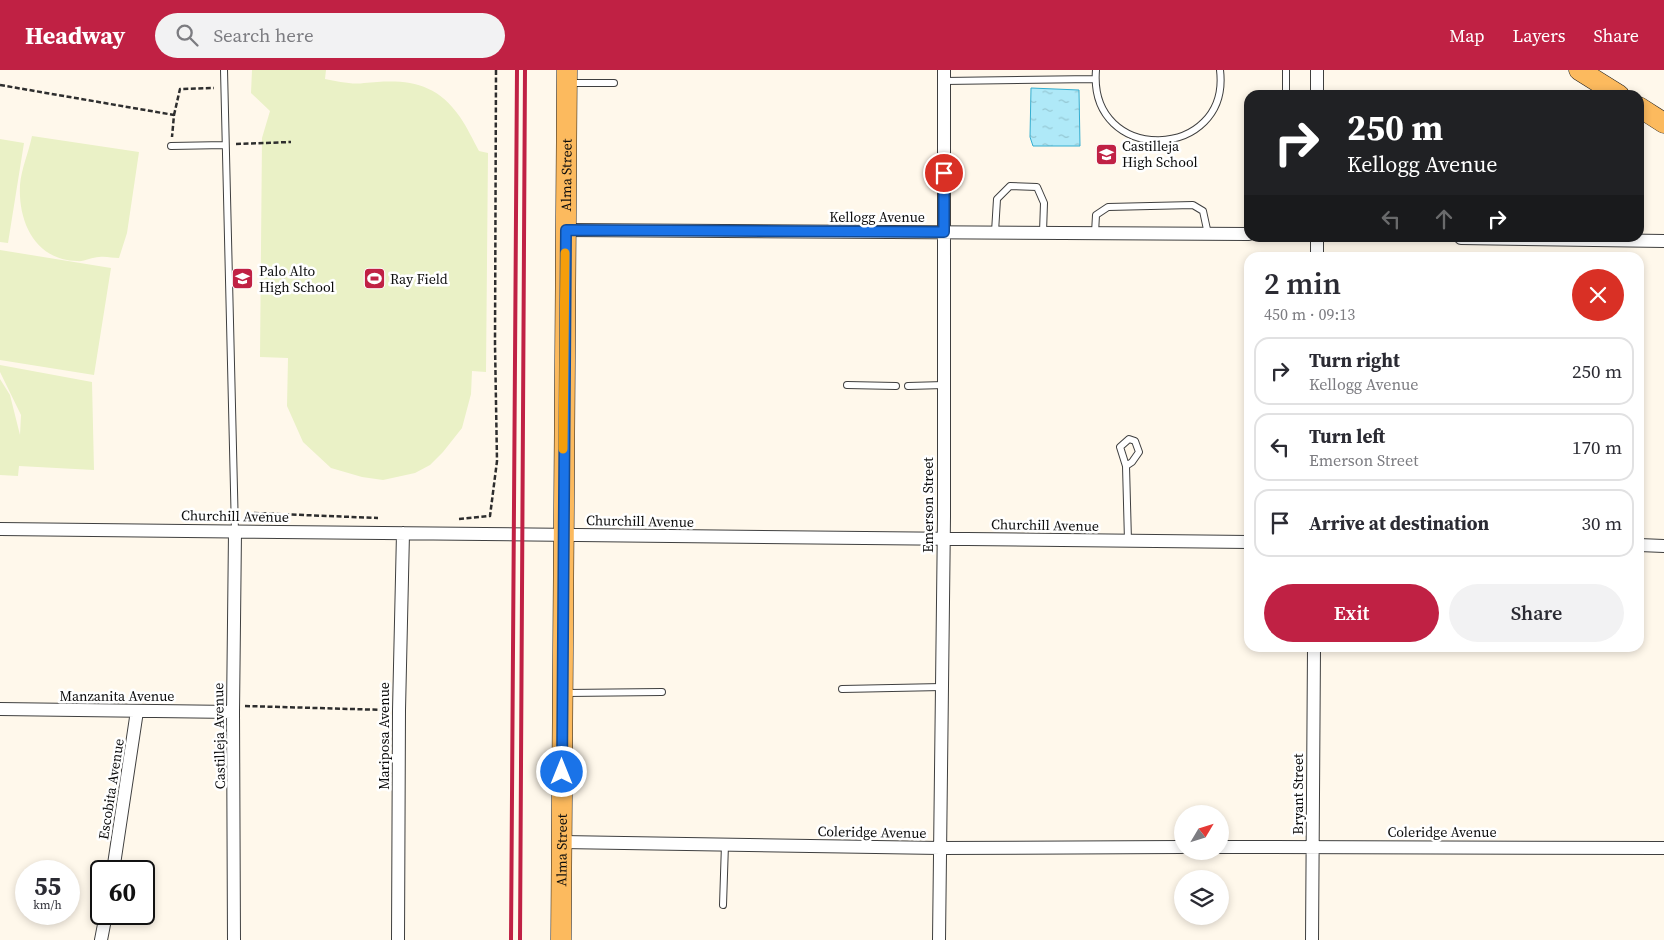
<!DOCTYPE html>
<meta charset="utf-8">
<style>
:root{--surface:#fff;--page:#f2f2f3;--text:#2b2b33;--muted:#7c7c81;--line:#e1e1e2;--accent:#c02144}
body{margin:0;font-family:"Source Serif 4",serif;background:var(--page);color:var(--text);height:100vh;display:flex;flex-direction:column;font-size:19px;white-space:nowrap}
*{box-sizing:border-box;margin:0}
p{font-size:16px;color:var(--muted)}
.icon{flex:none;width:28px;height:28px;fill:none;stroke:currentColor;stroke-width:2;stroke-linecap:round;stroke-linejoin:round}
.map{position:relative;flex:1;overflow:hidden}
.details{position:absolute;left:1244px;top:182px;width:400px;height:400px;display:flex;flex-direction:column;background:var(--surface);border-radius:15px;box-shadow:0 2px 8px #0003}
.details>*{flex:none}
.banner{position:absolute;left:1244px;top:20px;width:400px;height:152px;border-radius:15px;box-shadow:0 2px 8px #0003;background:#202124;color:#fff;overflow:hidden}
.needle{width:32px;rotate:52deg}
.buttons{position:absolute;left:1174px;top:735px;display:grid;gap:10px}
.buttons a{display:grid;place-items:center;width:55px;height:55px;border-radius:50%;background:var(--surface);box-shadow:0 2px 8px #0003;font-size:25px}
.speed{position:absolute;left:15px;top:790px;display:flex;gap:10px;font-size:25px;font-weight:700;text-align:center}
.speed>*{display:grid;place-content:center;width:65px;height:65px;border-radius:50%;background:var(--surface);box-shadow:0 2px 8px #0003;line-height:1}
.speed small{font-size:12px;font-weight:400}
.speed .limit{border:2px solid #111;border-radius:8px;background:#fff;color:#111}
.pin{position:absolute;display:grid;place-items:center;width:42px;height:42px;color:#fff;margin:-21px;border:2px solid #fff;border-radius:50%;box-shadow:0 1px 5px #0007}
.me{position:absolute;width:55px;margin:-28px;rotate:0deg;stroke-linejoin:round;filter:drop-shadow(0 0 4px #0008)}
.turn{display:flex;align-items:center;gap:18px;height:105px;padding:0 20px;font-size:22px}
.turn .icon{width:65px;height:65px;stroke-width:2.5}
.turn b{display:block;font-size:35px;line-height:42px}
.lanes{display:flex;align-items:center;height:48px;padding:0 20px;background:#0003;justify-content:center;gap:25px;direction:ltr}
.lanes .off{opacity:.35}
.round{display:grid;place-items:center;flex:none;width:52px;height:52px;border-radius:26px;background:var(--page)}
.head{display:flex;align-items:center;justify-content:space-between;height:85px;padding:0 20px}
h1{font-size:30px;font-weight:600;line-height:38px}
.cta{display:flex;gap:10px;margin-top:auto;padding:10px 20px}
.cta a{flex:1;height:58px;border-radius:30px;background:var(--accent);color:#fff;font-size:20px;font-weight:600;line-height:58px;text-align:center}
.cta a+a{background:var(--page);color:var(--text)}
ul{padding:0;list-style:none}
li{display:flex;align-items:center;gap:15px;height:68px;margin:0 10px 8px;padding:0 10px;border:2px solid var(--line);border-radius:15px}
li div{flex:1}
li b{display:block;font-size:19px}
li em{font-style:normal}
header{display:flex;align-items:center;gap:30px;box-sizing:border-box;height:70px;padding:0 25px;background:var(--accent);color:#fff}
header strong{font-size:24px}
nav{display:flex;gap:28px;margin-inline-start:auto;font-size:18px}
.search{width:350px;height:45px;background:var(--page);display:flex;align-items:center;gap:12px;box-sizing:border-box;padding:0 18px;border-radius:28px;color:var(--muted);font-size:19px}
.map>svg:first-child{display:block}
</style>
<header>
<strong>Headway</strong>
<div class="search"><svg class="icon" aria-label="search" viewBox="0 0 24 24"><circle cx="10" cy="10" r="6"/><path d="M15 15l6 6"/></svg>Search here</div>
<nav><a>Map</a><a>Layers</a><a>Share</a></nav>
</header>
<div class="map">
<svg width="1664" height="870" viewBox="0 0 1664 870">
<defs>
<pattern id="water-ripples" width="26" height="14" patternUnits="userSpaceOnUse" patternTransform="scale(1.25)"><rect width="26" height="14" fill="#afe9f8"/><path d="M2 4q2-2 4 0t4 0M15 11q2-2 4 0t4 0" fill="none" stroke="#95c7d3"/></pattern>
</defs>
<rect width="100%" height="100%" fill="#fff8eb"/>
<path fill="#eaf1c6" d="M252,0H326L325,9C337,11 352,15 364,13C403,9 435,10 460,47C467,57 473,70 479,81L488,83L486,302L472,301L471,324L462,358L443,382L430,395L415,403L383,410L362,407L331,398L303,372L287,336L288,288L260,287L262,68L270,41L251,23Z
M32,66L139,82L127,163L119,188C112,188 106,186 99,187C92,187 84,192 77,191C35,190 18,152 20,115C21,100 29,81 32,66Z
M0,69L24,73L8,173L0,172Z
M0,180L111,198L94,305L0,290Z
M0,295L92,312L94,400L19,396L18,406L0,405V309L10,325L20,365L21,345L0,302Z"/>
<path fill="url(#water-ripples)" stroke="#34aed1" d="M1031,18L1079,20L1080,76H1033L1030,67Z"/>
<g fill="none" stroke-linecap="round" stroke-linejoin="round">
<defs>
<path id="service" d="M224,0L235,462
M1096,0C1088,96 1231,91 1220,0
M944,11L1095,9
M569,13H614
M1286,25V0
M171,76L225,75
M995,162L997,129L1010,116L1037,117L1044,133L1043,162
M1095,163L1096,145L1108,137L1193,135L1203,141L1208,164
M847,315L896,316
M908,316L944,315
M1126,396L1132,392L1139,382L1135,371L1129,369L1120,377L1126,396L1128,471
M842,619L942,617
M566,623L662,622
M723,835L725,774"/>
<path id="minor" d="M1317,25V0
M566,160L1249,164
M1461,168L1664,171
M1317,188V168
M0,459L1249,472
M1639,475L1664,476
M0,639L233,642
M562,772L940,778L1182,777
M1220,777L1664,778
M113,801L137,641
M101,870L106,844
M234,870L233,642L235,462
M398,870L399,640L403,463
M939,870L944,447V0
M1312,870L1314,578"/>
<g id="primary">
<path d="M1579,0L1619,25"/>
<path d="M1639,37L1664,53"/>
<path id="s1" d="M561,870L567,0"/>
</g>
</defs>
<use href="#service" stroke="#3f3f3f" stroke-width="8"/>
<use href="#minor" stroke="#3f3f3f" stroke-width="14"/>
<use href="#primary" stroke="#1d1d1d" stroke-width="21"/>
<path stroke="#2e2e2e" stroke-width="2.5" stroke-dasharray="5 2.5" stroke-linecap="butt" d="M0,15L174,45L172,67
M174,45L180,19L214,18
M236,74L291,72
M249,448L253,443L378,448
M459,449L490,446L497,391L495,274L496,0
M245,636L387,640"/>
<use href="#service" stroke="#fff" stroke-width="6"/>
<use href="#minor" stroke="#fff" stroke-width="12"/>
<use href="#primary" stroke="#fcba5e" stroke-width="20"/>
<path stroke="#c02144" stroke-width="4" d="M511,870L517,0
M520,870L525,0"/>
</g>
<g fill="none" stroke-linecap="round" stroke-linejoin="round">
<defs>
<path id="route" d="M562,702L566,160L944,162V103"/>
</defs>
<use href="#route" stroke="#114b97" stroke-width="12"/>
<use href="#route" stroke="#1a73e8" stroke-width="9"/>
<path stroke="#f59e0b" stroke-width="9" d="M563,379L565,183"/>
</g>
<defs>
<symbol id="school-square" viewBox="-11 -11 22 22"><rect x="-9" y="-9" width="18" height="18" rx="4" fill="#c02144" stroke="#fff"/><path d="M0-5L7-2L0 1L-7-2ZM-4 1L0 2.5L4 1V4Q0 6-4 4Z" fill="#fff"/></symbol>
<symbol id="stadium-square" viewBox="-11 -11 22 22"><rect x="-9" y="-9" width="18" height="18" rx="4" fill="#c02144" stroke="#fff"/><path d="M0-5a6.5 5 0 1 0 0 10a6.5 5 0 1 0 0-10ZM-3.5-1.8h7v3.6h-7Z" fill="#fff"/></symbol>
</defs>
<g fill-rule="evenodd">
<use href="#school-square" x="1094" y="72" width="25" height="25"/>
<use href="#school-square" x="230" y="196" width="25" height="25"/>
<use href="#stadium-square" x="362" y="196" width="25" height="25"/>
</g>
<g text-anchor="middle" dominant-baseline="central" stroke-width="5" stroke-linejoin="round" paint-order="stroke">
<g font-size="14" fill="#0c0c0c" stroke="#fff" text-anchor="start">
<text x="1122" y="76">Castilleja<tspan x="1122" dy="16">High School</tspan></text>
<text x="259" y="201">Palo Alto<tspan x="259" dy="16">High School</tspan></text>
<text x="390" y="209">Ray Field</text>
</g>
<g font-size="14" fill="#0c0c0c" stroke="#fff">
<text stroke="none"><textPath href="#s1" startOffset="765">Alma Street</textPath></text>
<text x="877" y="147">Kellogg Avenue</text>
<text transform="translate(928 435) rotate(-90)">Emerson Street</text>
<text transform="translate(235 446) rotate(1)">Churchill Avenue</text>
<text transform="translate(640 451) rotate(1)">Churchill Avenue</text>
<text transform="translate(1045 455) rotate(1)">Churchill Avenue</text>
<text x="117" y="626">Manzanita Avenue</text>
<text transform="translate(219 666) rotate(-91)">Castilleja Avenue</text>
<text transform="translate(384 666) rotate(-90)">Mariposa Avenue</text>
<text transform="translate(111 719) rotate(-81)">Escobita Avenue</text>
<text transform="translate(1298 724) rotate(-90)">Bryant Street</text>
<text transform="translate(872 762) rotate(1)">Coleridge Avenue</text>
<text x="1442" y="762">Coleridge Avenue</text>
<text stroke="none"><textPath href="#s1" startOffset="90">Alma Street</textPath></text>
</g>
</g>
</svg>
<div class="buttons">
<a><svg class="needle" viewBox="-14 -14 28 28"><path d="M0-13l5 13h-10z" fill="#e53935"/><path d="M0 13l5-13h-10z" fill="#7c7c81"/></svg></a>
<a><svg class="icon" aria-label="layers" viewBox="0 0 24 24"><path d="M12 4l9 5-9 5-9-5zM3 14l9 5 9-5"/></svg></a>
</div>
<div class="speed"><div>55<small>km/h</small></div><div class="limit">60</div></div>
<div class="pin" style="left:944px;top:103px;background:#d93025"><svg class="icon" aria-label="arrive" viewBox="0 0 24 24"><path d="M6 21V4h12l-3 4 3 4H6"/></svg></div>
<svg class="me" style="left:562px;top:702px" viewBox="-20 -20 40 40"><circle r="17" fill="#1a73e8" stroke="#fff" stroke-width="3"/><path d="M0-11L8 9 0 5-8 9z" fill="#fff"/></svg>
<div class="banner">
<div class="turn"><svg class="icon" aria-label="right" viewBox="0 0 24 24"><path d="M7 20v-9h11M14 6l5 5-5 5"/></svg><div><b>250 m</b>Kellogg Avenue</div></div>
<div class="lanes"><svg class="icon off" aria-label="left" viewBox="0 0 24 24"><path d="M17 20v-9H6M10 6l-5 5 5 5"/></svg><svg class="icon off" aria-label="ahead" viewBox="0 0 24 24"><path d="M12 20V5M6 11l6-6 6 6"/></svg><svg class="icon" aria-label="right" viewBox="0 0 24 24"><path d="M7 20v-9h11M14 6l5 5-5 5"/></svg></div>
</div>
<section class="details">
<div class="head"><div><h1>2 min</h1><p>450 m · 09:13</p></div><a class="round" style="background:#d93025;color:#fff"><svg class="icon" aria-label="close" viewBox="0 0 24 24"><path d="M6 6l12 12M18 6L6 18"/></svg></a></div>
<ul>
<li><svg class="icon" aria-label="right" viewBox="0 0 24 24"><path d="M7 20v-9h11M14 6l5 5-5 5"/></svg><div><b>Turn right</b><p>Kellogg Avenue</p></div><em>250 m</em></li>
<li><svg class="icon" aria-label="left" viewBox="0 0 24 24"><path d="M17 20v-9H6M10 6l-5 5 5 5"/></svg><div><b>Turn left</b><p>Emerson Street</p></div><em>170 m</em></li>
<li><svg class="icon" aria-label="arrive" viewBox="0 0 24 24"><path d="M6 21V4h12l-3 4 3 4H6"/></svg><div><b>Arrive at destination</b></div><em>30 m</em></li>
</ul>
<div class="cta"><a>Exit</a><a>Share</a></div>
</section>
</div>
